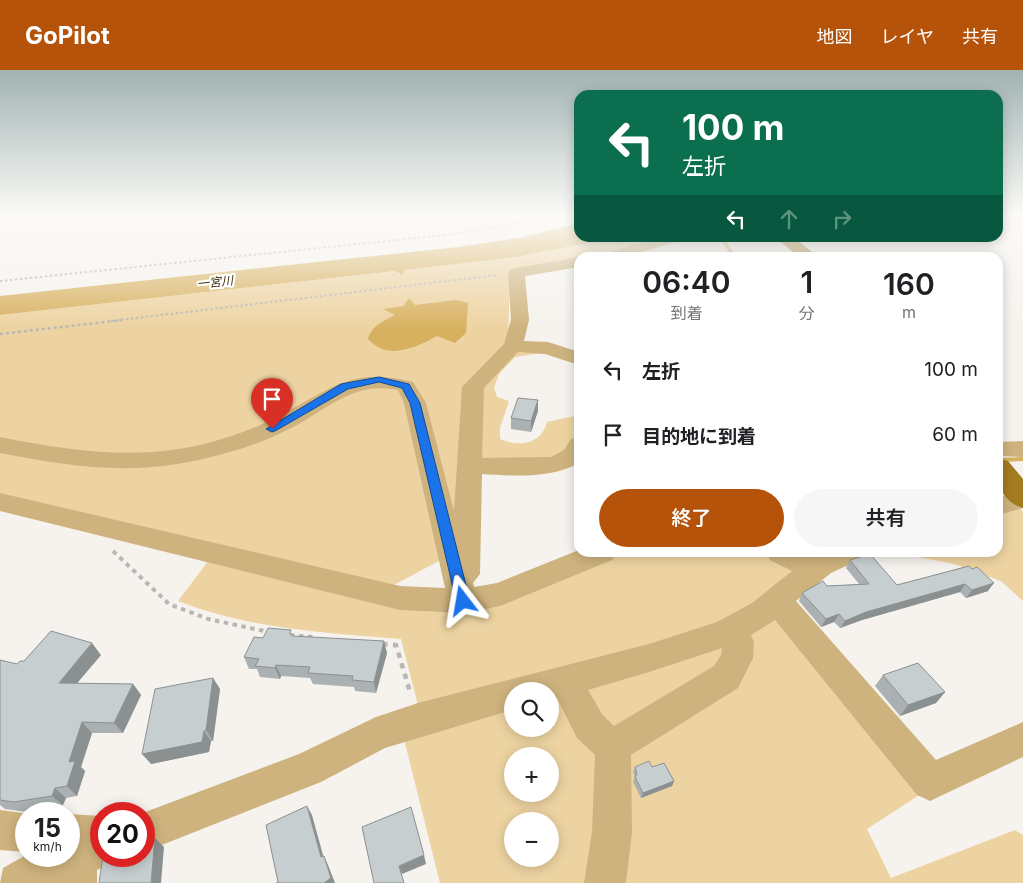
<!DOCTYPE html>
<html lang="ja">
<meta charset="utf-8">
<style>
:root{--surface:#fff;--page:#f6f6f6;--text:#202124;--muted:#757577;--accent:#b45309}
body{margin:0;font-family:Inter,"Noto Sans JP",sans-serif;background:var(--page);color:var(--text);height:100vh;display:flex;flex-direction:column;font-size:19px;white-space:nowrap}
*{box-sizing:border-box;margin:0}
p{font-size:16px;color:var(--muted)}
.icon{flex:none;width:28px;height:28px;fill:none;stroke:currentColor;stroke-width:2;stroke-linecap:round;stroke-linejoin:round}
.map{position:relative;flex:1;overflow:hidden}
.details{position:absolute;left:574px;top:182px;width:429px;height:305px;display:flex;flex-direction:column;background:var(--surface);border-radius:15px;box-shadow:0 2px 12px #0003}
.details>*{flex:none}
.hud{position:absolute;left:574px;top:20px;width:429px;height:152px;border-radius:15px;box-shadow:0 2px 12px #0003;background:#0b6e4f;color:#fff;overflow:hidden}
.buttons{position:absolute;left:504px;top:612px;display:grid;gap:10px}
.buttons a{display:grid;place-items:center;width:55px;height:55px;border-radius:50%;background:var(--surface);box-shadow:0 2px 12px #0003;font-size:25px}
.speed{position:absolute;left:15px;top:732px;display:flex;gap:10px;font-size:25px;font-weight:700;text-align:center}
.speed>*{display:grid;place-content:center;width:65px;height:65px;border-radius:50%;background:var(--surface);box-shadow:0 2px 12px #0003;line-height:1}
.speed small{font-size:12px;font-weight:400}
.speed .limit{border:8px solid #d22;background:#fff;color:#111}
.pin{position:absolute;display:grid;place-items:center;width:42px;height:42px;color:#fff;margin:-51px -21px;border-radius:50% 50% 50% 0;rotate:-45deg;box-shadow:0 0 5px #0007}
.pin .icon{rotate:45deg}
.me{position:absolute;width:55px;margin:-28px;rotate:346deg;stroke-linejoin:round;filter:drop-shadow(0 0 4px #0008)}
.turn{display:flex;align-items:center;gap:18px;height:105px;padding:0 25px;font-size:22px}
.turn .icon{width:65px;height:65px;stroke-width:2.5}
.turn b{display:block;font-size:35px;line-height:42px}
.lanes{display:flex;align-items:center;height:48px;padding:0 25px;background:#0003;justify-content:center;gap:25px;direction:ltr}
.lanes .off{opacity:.35}
.eta{display:flex;justify-content:space-evenly;align-items:center;height:85px;text-align:center}
.eta b{font-size:30px;font-weight:600;line-height:35px}
.action{display:flex;gap:10px;margin-top:auto;padding:10px 25px}
.action a{flex:1;height:58px;border-radius:30px;background:var(--accent);color:#fff;font-size:20px;font-weight:600;line-height:58px;text-align:center}
.action a+a{background:var(--page);color:var(--text)}
ul{padding:0;list-style:none}
li{display:flex;align-items:center;gap:15px;height:65px;padding:0 25px}
li div{flex:1}
li b{display:block;font-size:19px}
li em{font-style:normal}
header{display:flex;align-items:center;gap:30px;box-sizing:border-box;height:70px;padding:0 25px;background:var(--accent);color:#fff}
header strong{font-size:24px}
nav{display:flex;gap:28px;margin-inline-start:auto;font-size:18px}
.map>svg:first-child{display:block}
</style>
<header>
<strong>GoPilot</strong>
<nav><a>地図</a><a>レイヤ</a><a>共有</a></nav>
</header>
<div class="map">
<svg width="1023" height="813" viewBox="0 0 1023 813">
<rect width="100%" height="100%" fill="#f6f3ee"/>
<path fill="#edd3a1" fill-rule="evenodd" d="M613,168H665L510,206L508,272L474,306L458,481L388,518L0,428V245L396,201L399,205L404,200L517,187Z
M532,279L579,291V295L543,283L515,287L499,304L494,318L497,327L509,331L500,358V369C519,377 541,375 547,352L579,345C579,351 580,359 579,365C568,405 509,393 477,393L483,316L518,280Z
M1020,438L1023,442V531L1001,511L954,494L913,486L910,483L998,482V445Z
M650,482L769,483L797,496L741,548L420,643L401,569C325,563 250,559 178,531L209,490L432,542L501,530L609,487Z
M776,538L927,720L867,759L891,808L1015,760L1023,765V813H440L404,669L427,658L512,634V659H550V623L563,619L623,682L731,610L742,561ZM512,686H550V724H512ZM512,751H550V789H512Z
M724,572L721,605L621,665L578,622Z"/>
<path fill="#d8b160" d="M579,153V168H613L517,187L405,200L402,205L395,201L0,245V226L458,177L519,168Z
M408,229H410L415,235L456,230L468,233L466,263L455,273L437,266C415,278 388,291 368,269C372,255 384,251 395,245L383,239L404,236Z"/>
<g fill="none" stroke-linecap="round" stroke-linejoin="round">
<path fill="#d8b160" fill-rule="evenodd" d="M720,168H724L737,188H733Z
M1023,387V391L998,392V388Z"/>
<path stroke="#bab7b3" stroke-width="2" stroke-dasharray="2.5 2.5" stroke-linecap="butt" d="M0,211L455,164L562,145
M111,251L498,205"/>
<path stroke="#bab7b3" stroke-width="2.5" stroke-dasharray="3 3" stroke-linecap="butt" d="M0,264L122,250"/>
<path stroke="#bab7b3" stroke-width="4" stroke-dasharray="4.5 4.5" stroke-linecap="butt" d="M113,481L169,534L208,549L269,562
M290,565L314,567"/>
<path stroke="#bab7b3" stroke-width="4.5" stroke-dasharray="5.5 5.5" stroke-linecap="butt" d="M382,574L396,575L411,625"/>
<path fill="#ceb37e" fill-rule="evenodd" d="M659,168H681L679,171L623,188H596L598,185Z
M579,187V197L525,206L529,250L524,271L548,272L579,282V295L545,284L518,282L484,318L482,388L551,387L564,380L571,369L579,367V393C550,409 513,406 482,404L480,504L473,513L474,517L497,513L579,480V482H616L612,490L500,536L463,543L400,540L0,441V423L400,516L445,518L404,333L398,320C354,311 329,338 293,357C272,368 249,377 226,383C143,407 83,399 0,383V367C70,381 138,391 208,373C232,367 256,358 279,346C331,319 351,296 413,312L426,333L454,441L462,317L504,274L511,250L508,203L510,200L516,198Z
M1023,371V387L998,386V372Z
M1023,420V438L998,445V427Z
M766,482H806L813,486L820,482H863L859,490L831,503L796,531L936,690L1023,652V687L930,731L917,725L775,550L751,565L754,572L753,588L738,618L631,685L632,762L626,813H584L592,762L595,685L577,668L557,628L550,630V621H512V640L385,678L321,712L144,782V744H140L299,684L376,647L418,633L649,574L717,552L752,533L792,501L770,490ZM722,578L721,585L714,596L614,656L602,644L588,620L649,602Z
M0,740L30,744H26V782L0,780Z
M69,744L101,746V786H118L115,792L97,800V813H0L3,798L26,785L69,786Z"/>
<path fill="#a47c1f" fill-rule="evenodd" d="M776,168H794L820,188H800Z
M998,388L1008,391L1023,409V438C1000,431 995,409 998,388Z"/>
</g>
<path fill="#abb1b2" d="M538,330V341L531,362L511,359V348Z
M850,490L897,515L969,496L988,521L966,528L960,522L862,550L840,558L834,552L821,557L799,531L802,523L827,516L859,514L846,498Z
M293,566L387,583L376,623L355,621L354,617L313,614L310,608L281,606L280,609L260,607L257,599H249L244,587L263,568Z
M101,585L77,613L133,614L141,625L123,663H92L81,697L85,701L77,726L66,728L63,735L26,742L5,739L0,735V590L17,594L24,591Z
M883,605L945,622L936,633L900,646L875,616Z
M213,608L220,619L213,671H211L209,682L151,694Z
M635,697H652L674,711L672,716L641,728L633,712L635,707L633,702Z"/>
<path fill="#8b9091" d="M538,330V341L531,362V351Z
M994,513L988,521L966,528L972,520Z
M965,514L960,522L862,550L840,558L845,551L866,542Z
M839,544L834,552L821,557L826,549Z
M384,571L387,583L376,623L374,612Z
M92,573L101,585L68,624L59,613Z
M276,595L281,606L280,609L275,598Z
M213,608L220,619L213,671L206,660Z
M133,614L141,625L123,663L114,653Z
M945,622L936,633L900,646L908,635Z
M82,652L92,663L81,697L85,701L77,726L67,716L69,692Z
M204,661L211,671L209,682L151,694L142,684Z
M674,711L672,716L641,728L643,723Z
M55,718L66,728L63,735L52,726Z
M307,736L312,745L326,796L321,787Z
M155,768L164,777L161,813H151Z
M424,785L426,794L402,804L399,796Z
M324,786L328,795L335,813H324Z"/>
<path fill="#c7cecf" stroke="#8b9091" d="M518,328L538,330L531,351L511,348Z
M870,484L897,515L969,496L972,499L977,497L994,513L972,520L965,514L866,542L845,551L839,544L826,549L802,523L823,511L827,516L869,514L850,490Z
M268,558L291,560L290,564L293,566L384,571L374,612L352,610L353,606L308,603L310,597L276,595L275,598L255,596L259,589L244,587L254,567L263,568Z
M51,561L92,573L59,613L133,614L114,653L82,652L69,692L75,691L67,716L55,718L52,726L14,732L0,730V590L17,594L20,591H24Z
M918,593L945,622L908,635L883,605Z
M213,608L206,660L204,661L202,672L142,684L155,619Z
M649,691L652,697L664,693L674,711L643,723L635,707L637,704L635,697Z
M307,736L321,787L324,786L331,808L324,813H276L278,812L266,755Z
M411,737L424,785L399,796L404,813H374L362,757Z
M155,768L151,813H99L103,786H144V772Z"/>
<linearGradient id="sky" x2="0" y2="1"><stop stop-color="#a1b3b2"/><stop offset="0.56" stop-color="#fbfaf7"/><stop offset="1" stop-color="#fbfaf7" stop-opacity="0"/></linearGradient>
<rect width="1023" height="259" fill="url(#sky)"/>
<path fill="#1a73e8" stroke="#114b97" d="M379,307L409,314L420,333L470,531L468,535H458L456,531L410,333L402,318L379,312L348,319L275,361L272,362L266,359L341,314Z"/>
<g text-anchor="middle" dominant-baseline="central" stroke-width="4.5" stroke-linejoin="round" paint-order="stroke">
<g font-size="12" font-style="italic" fill="#3c2b07" stroke="#fff">
<text transform="translate(215 212) rotate(-6)">一宮川</text>
</g>
</g>
</svg>
<div class="buttons">
<a><svg class="icon" aria-label="search" viewBox="0 0 24 24"><circle cx="10" cy="10" r="6"/><path d="M15 15l6 6"/></svg></a>
<a>+</a>
<a>−</a>
</div>
<div class="speed"><div>15<small>km/h</small></div><div class="limit">20</div></div>
<div class="pin" style="left:272px;top:359px;background:#d93025"><svg class="icon" aria-label="arrive" viewBox="0 0 24 24"><path d="M6 21V4h12l-3 4 3 4H6"/></svg></div>
<svg class="me" style="left:463px;top:531px" viewBox="-20 -20 40 40"><path d="M0-17L14 15 0 8-14 15z" fill="#1a73e8" stroke="#fff" stroke-width="4"/></svg>
<div class="hud">
<div class="turn"><svg class="icon" aria-label="left" viewBox="0 0 24 24"><path d="M17 20v-9H6M10 6l-5 5 5 5"/></svg><div><b>100 m</b>左折</div></div>
<div class="lanes"><svg class="icon" aria-label="left" viewBox="0 0 24 24"><path d="M17 20v-9H6M10 6l-5 5 5 5"/></svg><svg class="icon off" aria-label="ahead" viewBox="0 0 24 24"><path d="M12 20V5M6 11l6-6 6 6"/></svg><svg class="icon off" aria-label="right" viewBox="0 0 24 24"><path d="M7 20v-9h11M14 6l5 5-5 5"/></svg></div>
</div>
<section class="details">
<div class="eta">
<div><b>06:40</b><p>到着</p></div>
<div><b>1</b><p>分</p></div>
<div><b>160</b><p>m</p></div>
</div>
<ul>
<li><svg class="icon" aria-label="left" viewBox="0 0 24 24"><path d="M17 20v-9H6M10 6l-5 5 5 5"/></svg><div><b>左折</b></div><em>100 m</em></li>
<li><svg class="icon" aria-label="arrive" viewBox="0 0 24 24"><path d="M6 21V4h12l-3 4 3 4H6"/></svg><div><b>目的地に到着</b></div><em>60 m</em></li>
</ul>
<div class="action"><a>終了</a><a>共有</a></div>
</section>
</div>
